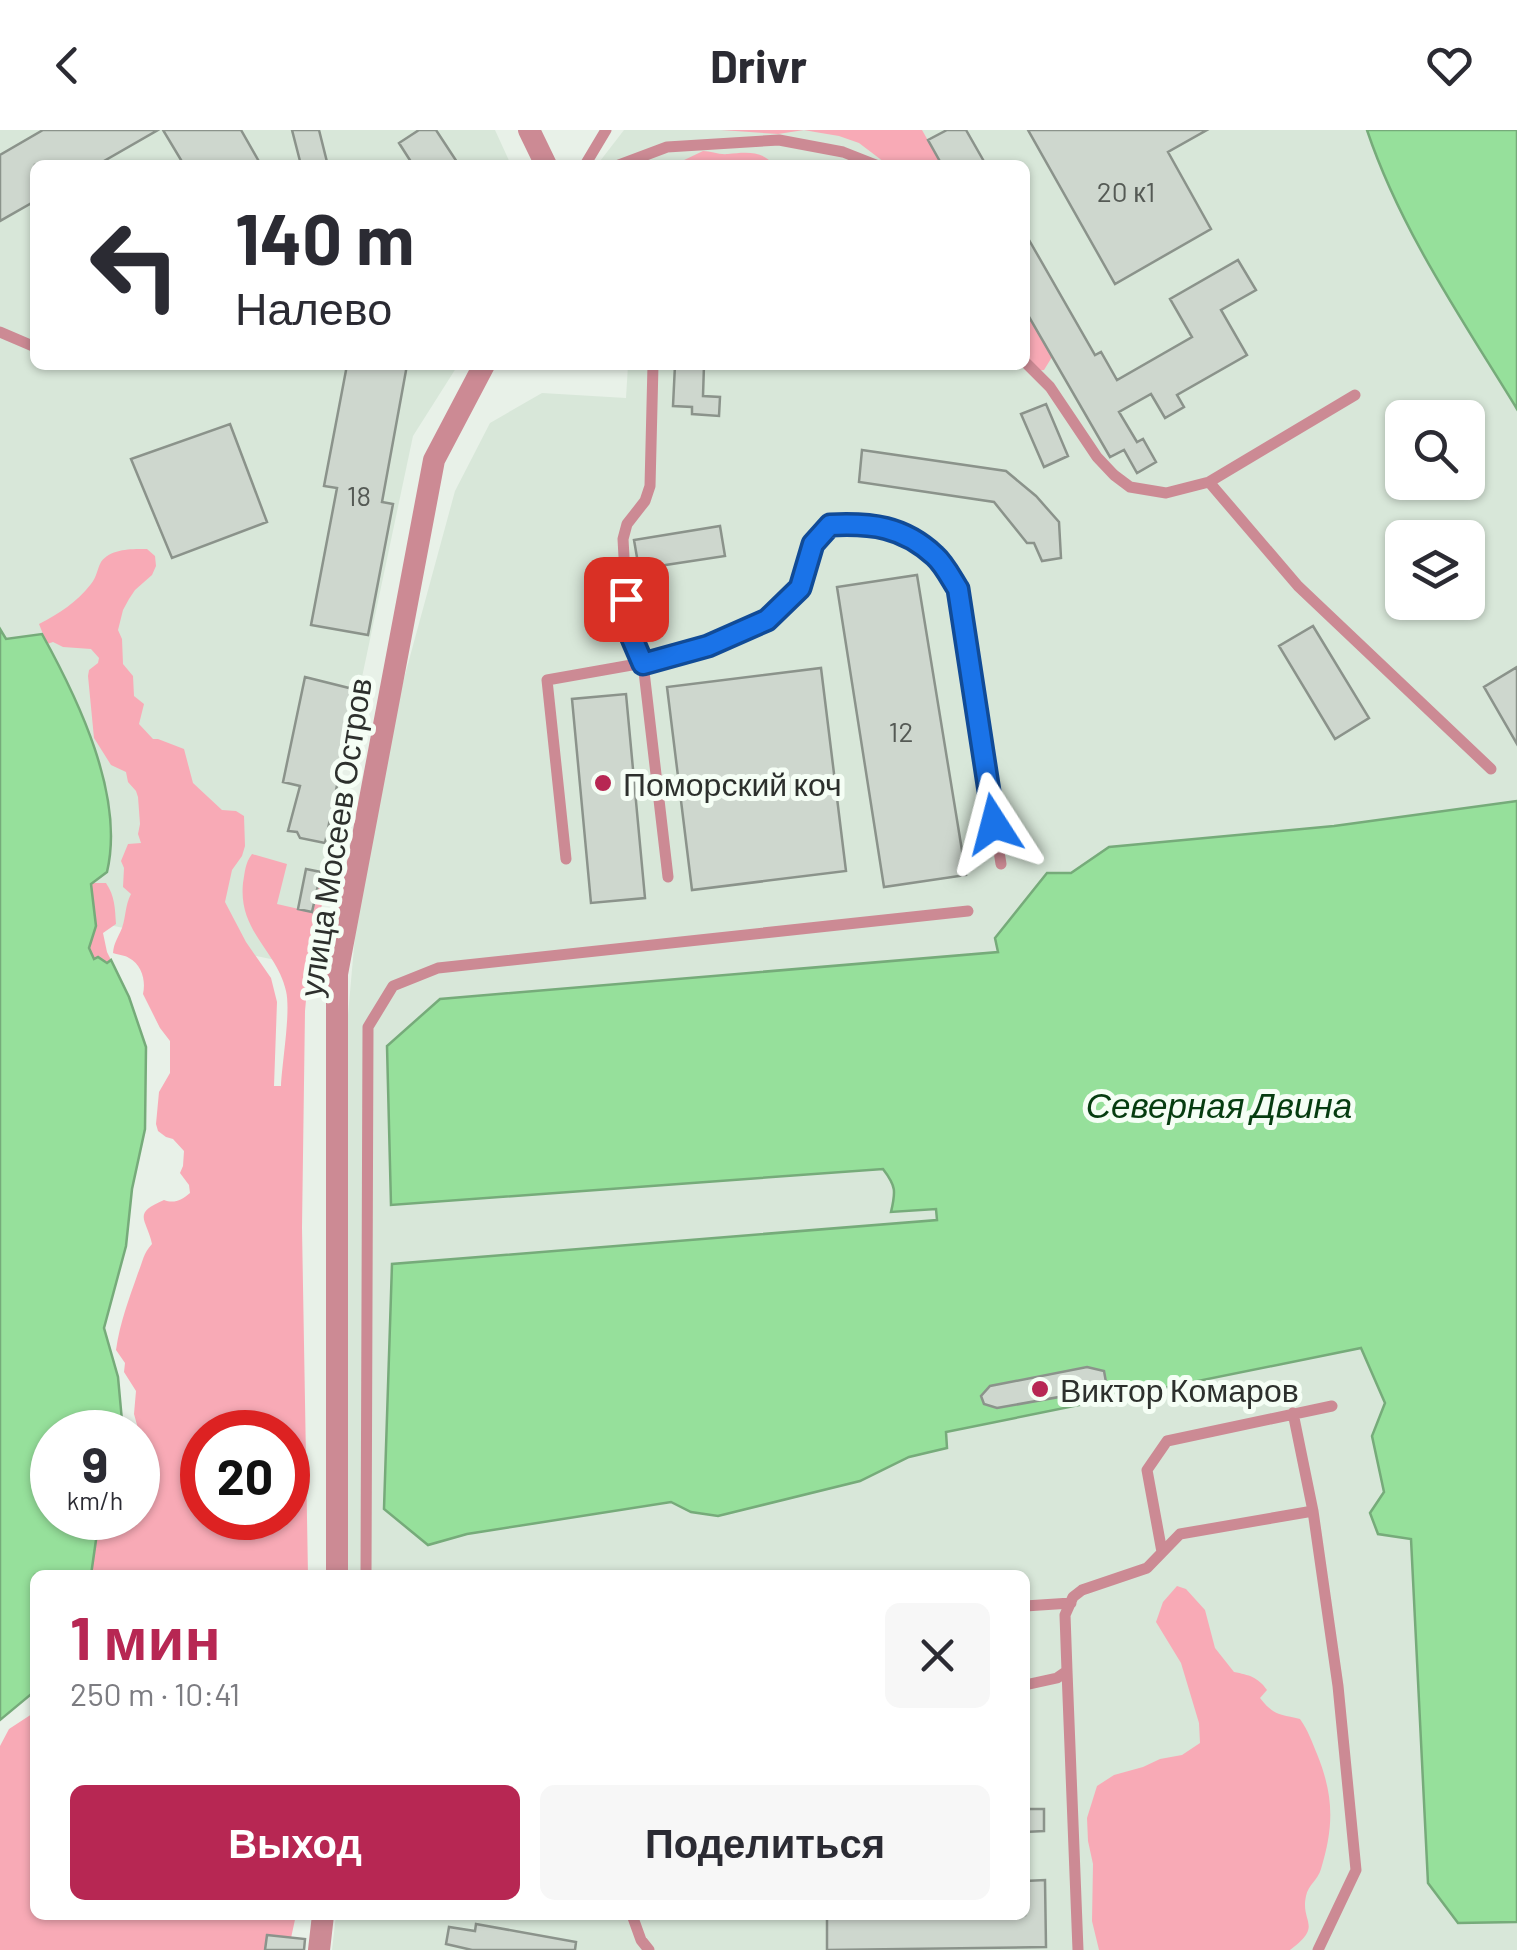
<!DOCTYPE html>
<html lang="ru">
<meta charset="utf-8">
<style>
:root{--surface:#fff;--page:#f7f7f7;--text:#2b2b33;--muted:#7c7c81;--accent:#b72753}
body{margin:0;font-family:Barlow,sans-serif;background:var(--page);color:var(--text);height:100vh;display:flex;flex-direction:column;font-size:38px;white-space:nowrap}
*{box-sizing:border-box;margin:0}
p{font-size:32px;color:var(--muted)}
.icon{flex:none;width:55px;height:55px;fill:none;stroke:currentColor;stroke-width:2;stroke-linecap:round;stroke-linejoin:round}
.map{position:relative;flex:1;overflow:hidden}
.side{position:absolute;left:30px;top:1440px;width:1000px;height:350px;display:flex;flex-direction:column;background:var(--surface);border-radius:15px;box-shadow:0 2px 8px #0004}
.side>*{flex:none}
.hud{position:absolute;left:30px;top:30px;width:1000px;height:210px;border-radius:15px;box-shadow:0 2px 8px #0004;background:#fff;color:var(--text);overflow:hidden}
.tools{position:absolute;left:1385px;top:270px;display:grid;gap:20px}
.tools a{display:grid;place-items:center;width:100px;height:100px;border-radius:15px;background:var(--surface);box-shadow:0 2px 8px #0004;font-size:50px}
.speed{position:absolute;left:30px;top:1280px;display:flex;gap:20px;font-size:50px;font-weight:700;text-align:center}
.speed>*{display:grid;place-content:center;width:130px;height:130px;border-radius:50%;background:var(--surface);box-shadow:0 2px 8px #0004;line-height:1}
.speed small{font-size:25px;font-weight:400}
.speed .limit{border:15px solid #d22;background:#fff;color:#111}
.pin{position:absolute;display:grid;place-items:center;width:85px;height:85px;color:#fff;margin:-42px;border-radius:20px;box-shadow:0 5px 15px #0006}
.me{position:absolute;width:110px;margin:-55px;rotate:351deg;stroke-linejoin:round;filter:drop-shadow(0 0 8px #0008)}
.turn{display:flex;align-items:center;gap:35px;height:210px;padding:0 40px;font-size:45px}
.turn .icon{width:130px;height:130px;stroke-width:2.5}
.turn b{display:block;font-size:70px;line-height:85px}
.round{display:grid;place-items:center;flex:none;width:105px;height:105px;border-radius:15px;background:var(--page)}
.headline{display:flex;align-items:center;justify-content:space-between;height:170px;padding:0 40px}
h1{font-size:60px;font-weight:700;line-height:75px;color:var(--accent)}
.button{display:flex;gap:20px;margin-top:auto;padding:20px 40px}
.button a{flex:1;height:115px;border-radius:15px;background:var(--accent);color:#fff;font-size:40px;font-weight:700;line-height:115px;text-align:center}
.button a+a{background:var(--page);color:var(--text)}
header{display:flex;justify-content:space-between;align-items:center;height:130px;padding:0 40px;background:var(--surface);font-size:45px;font-weight:700}
.map>svg:first-child{display:block}
</style>
<header><svg class="icon" aria-label="back" viewBox="0 0 24 24"><path d="M15 5l-7 7 7 7"/></svg>Drivr<svg class="icon" aria-label="heart" viewBox="0 0 24 24"><path d="M12 20l-8-8c-3-5 5-10 8-4 3-6 11-1 8 4z"/></svg></header>
<div class="map">
<svg width="1517" height="1820" viewBox="0 0 1517 1820">
<rect width="100%" height="100%" fill="#e8f1e8"/>
<path fill="#d8e7d9" fill-rule="evenodd" d="M0,0H495L511,35H35V235H458L413,306L328,708L334,713L309,837L95,792L91,753L107,742L109,731V687L106,659L73,562L42,505L6,509L0,499Z
M624,0H1367L1381,40L1418,117L1517,279V671L1334,696L1109,717L1070,743L998,822L440,869L391,1075L883,1039L894,1054V1070L937,1079V1090L392,1134L429,1415L467,1404L672,1372L691,1382L860,1351L909,1327L947,1318L946,1302L1362,1218L1385,1273L1372,1306L1384,1362L1411,1409L1428,1753L1458,1793L1517,1792V1820H332L336,1785H1025V1445H344L348,885L360,749L396,578L455,361L490,293L542,263L626,268L628,235H1025V35H597ZM1402,288H1468V352H1402ZM1402,408H1468V472H1402Z"/>
<path fill="#f8aab6" fill-rule="evenodd" d="M721,0H922L942,35H888L859,13L839,6L815,2L804,0L778,4Z
M703,21C711,21 719,25 728,24C745,22 762,20 774,35H648L680,32Z
M1025,180L1052,227L1044,240L1036,241L1025,223Z
M147,419L155,426L156,436L152,445L135,460L129,469L123,480L118,500L122,509L123,534L133,546L134,566L144,574L139,594L153,609H158L184,619L193,653L222,680L236,681L244,686L245,716L242,726L232,740L225,772L246,812L271,848L277,872L274,956H281C282,933 291,881 286,861C277,820 238,802 243,753C245,742 245,733 252,724L287,734L277,774L312,782L321,742L329,740L309,837L305,881L302,1098L308,1445H91L96,1410L107,1389L138,1388V1329L142,1313L134,1284L136,1261L124,1242L125,1233L116,1220C120,1192 129,1169 138,1143C143,1131 143,1124 152,1114C147,1089 131,1084 164,1070C174,1074 182,1070 190,1063L189,1055L180,1043L183,1036L184,1021L173,1009L166,1007L158,1001L156,994L159,962L170,943V911L160,898L143,864C146,851 142,835 129,828C125,825 119,825 113,823C114,812 118,808 122,798C126,787 125,775 131,764L123,757L124,738L121,731L128,714L141,713L138,704L140,694L138,667L136,661L128,652L126,642L111,635L94,608L88,546L89,540L98,533L99,528L91,519L63,517L53,512L47,514L39,494C60,483 76,473 91,454C97,447 97,439 101,432C111,418 133,419 147,419ZM202,1302H288V1388H202Z
M91,753H106C115,766 115,779 116,794L103,803L107,822L111,830L107,833L98,827L94,829L89,818C98,796 92,776 91,753Z
M1177,1456L1186,1459L1205,1480L1215,1518L1234,1542C1249,1545 1258,1547 1267,1560L1260,1568C1274,1586 1280,1584 1300,1589C1308,1600 1312,1612 1317,1624C1334,1666 1334,1696 1321,1739C1318,1750 1308,1755 1306,1766C1300,1793 1324,1795 1290,1820H1099L1092,1791L1093,1734L1088,1711L1087,1688L1097,1656L1114,1645L1143,1637L1160,1629L1182,1625L1200,1613L1199,1593L1181,1533L1156,1492L1163,1472Z
M35,1582V1785H296L291,1808L268,1805L265,1820H0V1616L9,1599Z"/>
<path fill="#96e09b" stroke="#76ab7a" stroke-width="2.5" d="M1367,0H1517V279C1462,189 1401,101 1367,0Z
M0,499L6,509L42,504C78,569 125,666 107,742L91,754L96,796L89,818L94,829L98,827L107,833L111,830L129,867L146,917L145,999L132,1059L126,1116L104,1198L118,1247L123,1302H52V1388H108L96,1410L91,1445H35V1561L0,1590Z
M1517,671V1792L1458,1793L1428,1753L1411,1409L1378,1404L1370,1383L1384,1362L1372,1306L1385,1273L1361,1218L946,1302L947,1318L909,1327L860,1351L718,1386L691,1382L671,1372L467,1404L428,1415L384,1379L392,1134L937,1090L936,1079L891,1082C896,1061 896,1056 883,1039L391,1075L387,916L440,869L998,822L995,808L1047,743H1071L1109,717L1334,696Z"/>
<path fill="#ced7ce" stroke="#8b938b" stroke-width="2.5" d="M43,0H158L97,35H35V71L0,91V25Z
M163,0H241L261,35H184Z
M292,0H319L327,32L301,35Z
M419,0H436L459,35H413L399,13Z
M947,0H966L986,35H942L928,10Z
M1028,0H1207L1168,22L1211,99L1115,154Z
M1025,103L1095,225L1101,222L1117,250L1192,207L1170,169L1238,130L1256,160L1221,180L1247,225L1177,265L1184,277L1165,288L1151,264L1119,282L1137,312L1143,309L1156,332L1137,343L1124,320L1110,327L1025,180Z
M347,235H407L382,372L393,374L368,505L311,495L337,358L324,356Z
M675,235H704L703,266L720,267L719,286L692,284V277L673,276Z
M1046,274L1068,326L1044,337L1021,284Z
M230,294L267,392L172,428L131,329Z
M862,320L1006,341L1036,366L1059,392L1061,428L1042,431L1034,413H1027L994,372L859,352Z
M720,396L725,426L639,439L634,410Z
M917,445L966,745L884,757L837,457Z
M1313,496L1369,588L1335,609L1279,516Z
M1517,537V614L1484,557Z
M821,538L846,741L692,760L667,557Z
M305,547L357,560L325,713L300,708L297,702L288,701L300,656L283,652Z
M626,564L645,768L591,773L572,569Z
M306,739L321,742L312,782L298,779Z
M1087,1237L1104,1241L1106,1252L1087,1262L997,1278L984,1274L981,1266L990,1256Z
M1025,1679H1044V1701L1025,1702Z
M1045,1750L1046,1817L827,1820V1785H1025V1751Z
M476,1794L576,1812L575,1820H472L446,1814L449,1797L475,1801Z
M267,1805L305,1809L304,1820H265Z"/>
<g fill="none" stroke-linecap="round" stroke-linejoin="round">
<path stroke="#cc8a94" stroke-width="11" d="M585,35L606,0
M619,35L667,17L779,10L843,22L876,35
M0,202L35,217
M1025,232L1050,257L1097,327L1114,345L1130,357L1166,363L1209,352L1355,265
M653,235L650,356L645,371L627,394L623,409L628,499L643,533L708,516L767,490L800,458L813,414L830,395C871,393 903,397 935,426C944,434 951,448 958,459L1001,734
M1209,352L1298,456L1491,639
M566,729L547,550L643,533L668,747
M1293,1283L1313,1381L1338,1556L1356,1740L1318,1820
M1162,1422L1147,1340L1167,1311L1332,1276
M366,1445L368,897L393,856L438,838L968,781
M1025,1476L1071,1473
M1067,1541L1078,1820
M1025,1555L1057,1548L1067,1541L1065,1485L1073,1467L1082,1460L1147,1438L1180,1404L1313,1381
M632,1785L641,1810L649,1820"/>
<path stroke="#cc8a94" stroke-width="22" d="M529,0L546,35
M337,1445V844L434,330L484,235
M319,1820L323,1785"/>
</g>
<g fill="none" stroke-linecap="round" stroke-linejoin="round">
<defs>
<path id="route" d="M626,469L628,499L643,534L708,516L767,490L800,458L813,414L830,395C871,393 903,396 935,426C944,434 951,448 958,459L994,694"/>
</defs>
<use href="#route" stroke="#114b97" stroke-width="25"/>
<use href="#route" stroke="#1a73e8" stroke-width="18"/>
</g>
<g fill="#b72753" stroke="#f5fef5" stroke-width="4">
<circle cx="603" cy="653" r="10"/>
<circle cx="1040" cy="1259" r="10"/>
</g>
<g text-anchor="middle" dominant-baseline="central" stroke-width="10" stroke-linejoin="round" paint-order="stroke">
<g font-size="28" fill="#555a55">
<text x="1126" y="61">20 к1</text>
<text x="359" y="365">18</text>
<text x="901" y="601">12</text>
</g>
<g font-size="32" fill="#2d302d" stroke="#f5fef5" text-anchor="start">
<text x="623" y="653">Поморский коч</text>
<text x="1060" y="1259">Виктор Комаров</text>
</g>
<g font-size="32" fill="#2d302d" stroke="#f5fef5">
<text transform="translate(334 707) rotate(-81)">улица Мосеев Остров</text>
</g>
<g font-size="35" font-style="italic" fill="#063c10" stroke="#f5fef5">
<text x="1219" y="974">Северная Двина</text>
</g>
</g>
</svg>
<div class="tools">
<a><svg class="icon" aria-label="search" viewBox="0 0 24 24"><circle cx="10" cy="10" r="6"/><path d="M15 15l6 6"/></svg></a>
<a><svg class="icon" aria-label="layers" viewBox="0 0 24 24"><path d="M12 4l9 5-9 5-9-5zM3 14l9 5 9-5"/></svg></a>
</div>
<div class="speed"><div>9<small>km/h</small></div><div class="limit">20</div></div>
<div class="pin" style="left:626px;top:469px;background:#d93025"><svg class="icon" aria-label="arrive" viewBox="0 0 24 24"><path d="M6 21V4h12l-3 4 3 4H6"/></svg></div>
<svg class="me" style="left:994px;top:694px" viewBox="-20 -20 40 40"><path d="M0-17L14 15 0 8-14 15z" fill="#1a73e8" stroke="#fff" stroke-width="4"/></svg>
<div class="hud">
<div class="turn"><svg class="icon" aria-label="left" viewBox="0 0 24 24"><path d="M17 20v-9H6M10 6l-5 5 5 5"/></svg><div><b>140 m</b>Налево</div></div>
</div>
<section class="side">
<div class="headline"><div><h1>1 мин</h1><p>250 m · 10:41</p></div><a class="round"><svg class="icon" aria-label="close" viewBox="0 0 24 24"><path d="M6 6l12 12M18 6L6 18"/></svg></a></div>
<div class="button"><a>Выход</a><a>Поделиться</a></div>
</section>
</div>
